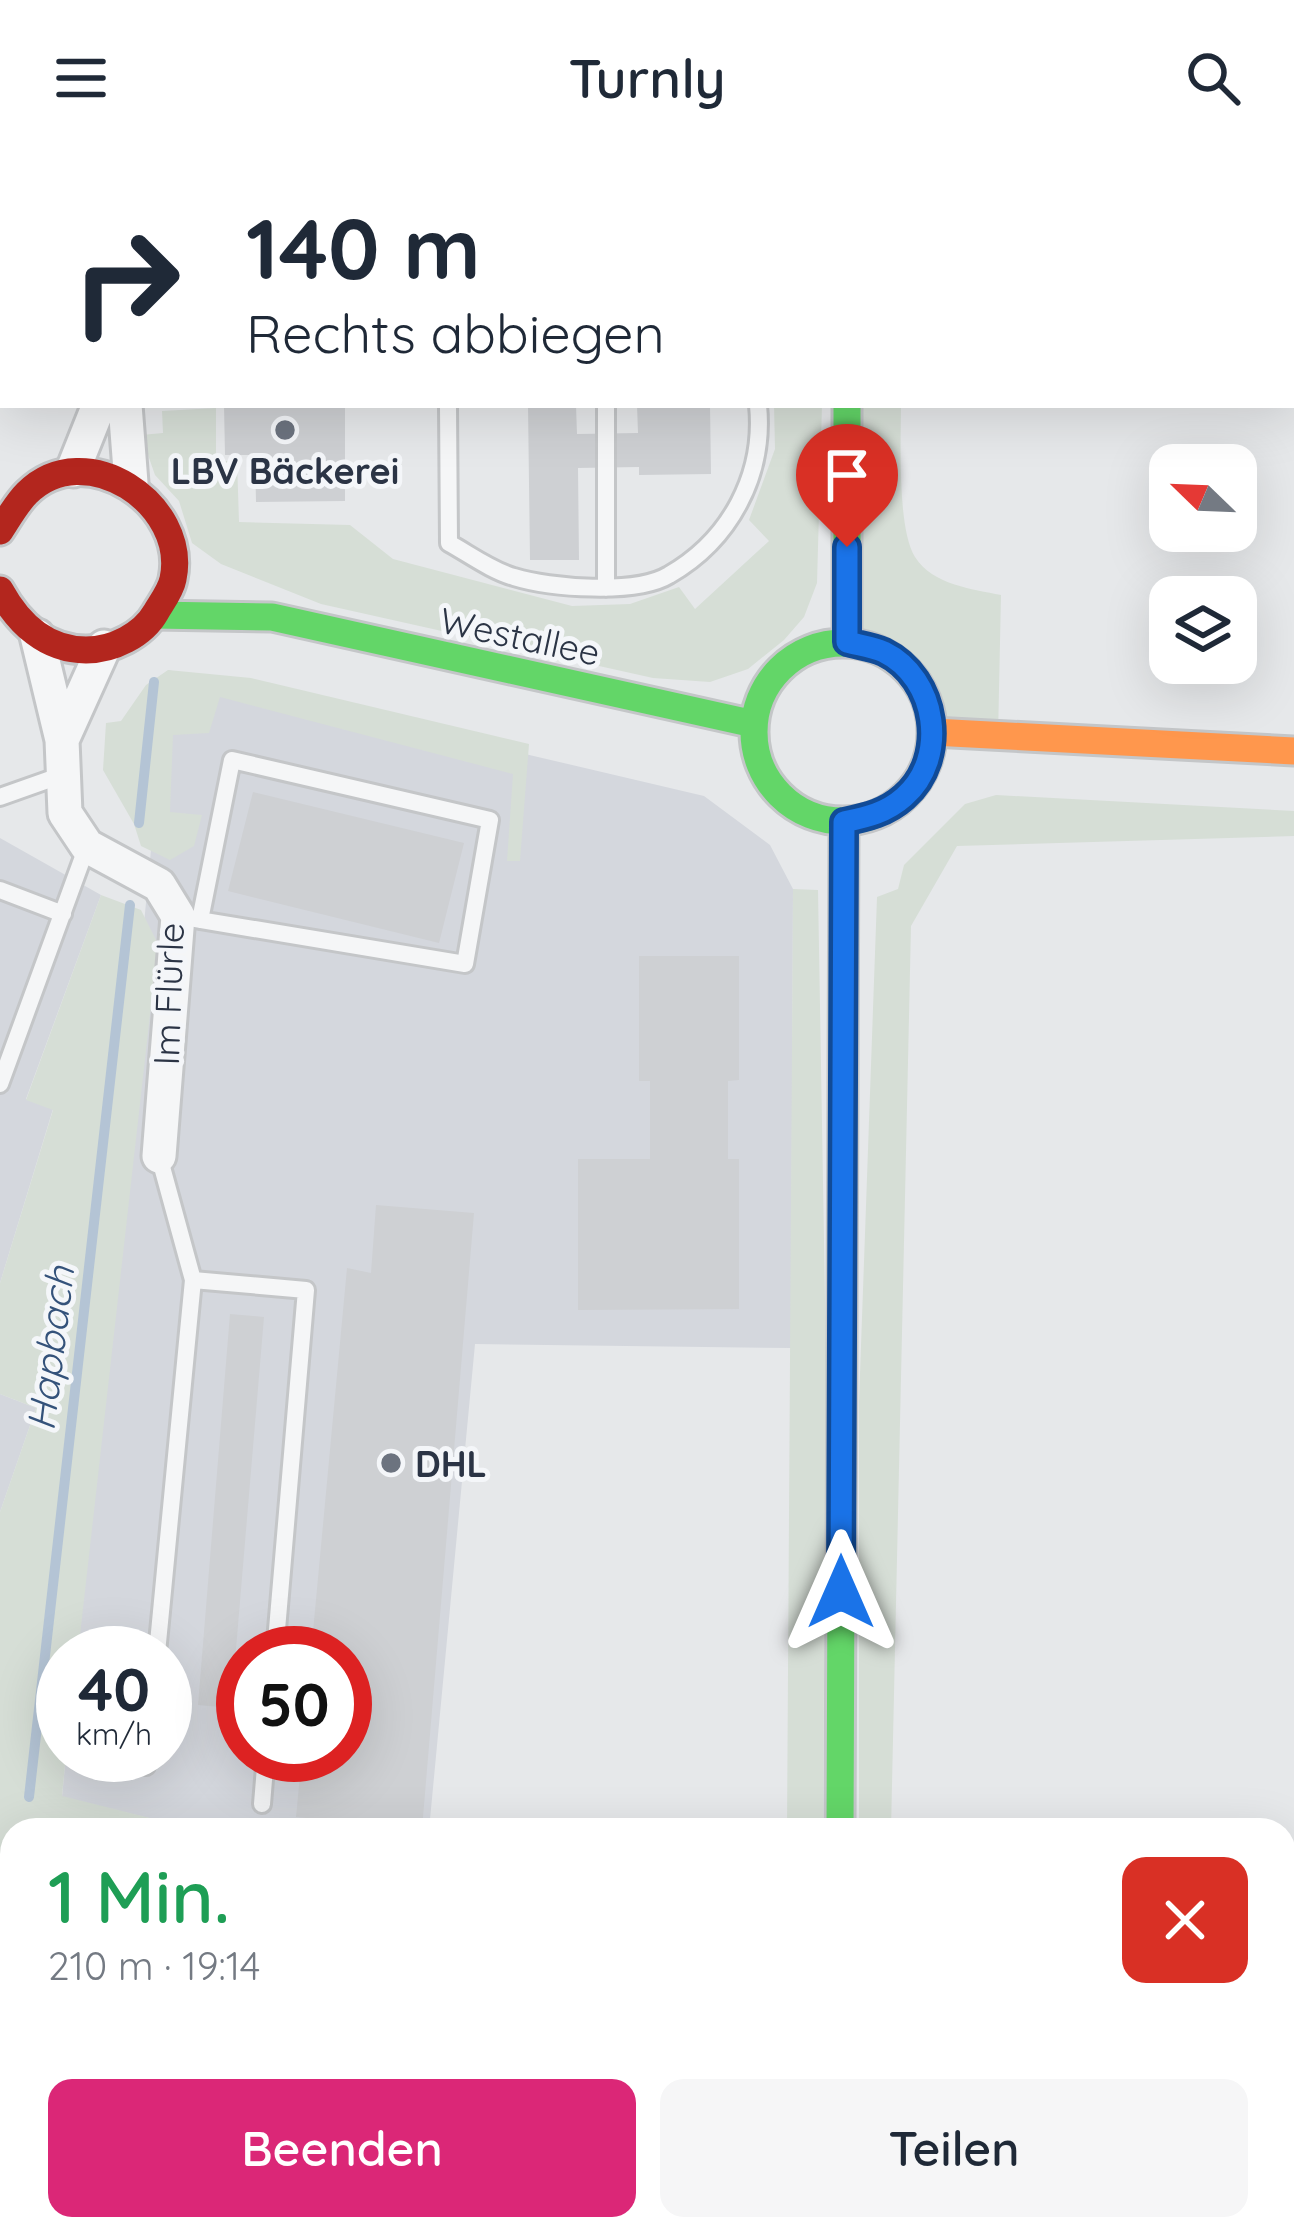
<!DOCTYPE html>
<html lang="de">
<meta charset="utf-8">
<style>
:root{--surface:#fff;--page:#f6f6f7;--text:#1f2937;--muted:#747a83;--accent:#db2777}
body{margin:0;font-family:Quicksand,sans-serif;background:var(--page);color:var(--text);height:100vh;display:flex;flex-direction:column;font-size:45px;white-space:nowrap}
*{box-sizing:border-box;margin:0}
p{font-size:39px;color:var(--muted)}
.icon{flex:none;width:66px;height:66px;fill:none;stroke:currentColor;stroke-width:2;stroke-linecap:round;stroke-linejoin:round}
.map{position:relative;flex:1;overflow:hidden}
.side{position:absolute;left:0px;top:1662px;width:1296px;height:423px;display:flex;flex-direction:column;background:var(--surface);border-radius:36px 36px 0 0;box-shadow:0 12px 48px #0002}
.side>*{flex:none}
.top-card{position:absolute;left:0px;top:0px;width:1296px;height:252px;box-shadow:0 12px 48px #0002;background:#fff;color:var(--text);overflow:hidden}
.needle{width:78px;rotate:293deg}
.fabs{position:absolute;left:1149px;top:288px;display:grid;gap:24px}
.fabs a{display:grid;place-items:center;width:108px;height:108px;border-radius:24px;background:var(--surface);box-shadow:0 12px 48px #0002;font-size:60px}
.speed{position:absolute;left:36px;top:1470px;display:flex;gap:24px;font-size:60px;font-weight:700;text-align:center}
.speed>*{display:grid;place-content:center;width:156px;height:156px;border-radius:50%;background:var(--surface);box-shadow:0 12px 48px #0002;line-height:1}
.speed small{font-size:30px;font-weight:400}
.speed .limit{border:18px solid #d22;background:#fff;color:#111}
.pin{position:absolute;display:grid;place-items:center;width:102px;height:102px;color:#fff;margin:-123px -51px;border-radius:50% 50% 50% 0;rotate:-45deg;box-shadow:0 0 12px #0007}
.pin .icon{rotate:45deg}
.me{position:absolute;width:132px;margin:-66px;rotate:0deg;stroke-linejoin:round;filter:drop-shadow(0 0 9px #0008)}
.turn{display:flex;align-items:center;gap:42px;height:252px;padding:0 48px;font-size:54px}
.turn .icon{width:156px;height:156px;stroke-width:2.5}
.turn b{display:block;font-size:84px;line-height:102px}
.round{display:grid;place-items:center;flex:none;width:126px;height:126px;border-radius:24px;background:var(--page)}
.overview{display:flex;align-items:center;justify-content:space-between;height:204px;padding:0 48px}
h1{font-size:72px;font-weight:600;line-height:90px;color:#1e9e55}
.cta{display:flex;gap:24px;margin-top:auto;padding:24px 48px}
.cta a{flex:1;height:138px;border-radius:24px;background:var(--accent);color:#fff;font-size:48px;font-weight:600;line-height:138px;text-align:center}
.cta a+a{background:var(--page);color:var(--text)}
header{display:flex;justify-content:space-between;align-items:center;height:156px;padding:0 48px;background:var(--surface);font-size:54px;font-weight:600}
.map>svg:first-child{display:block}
</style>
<header><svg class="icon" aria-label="menu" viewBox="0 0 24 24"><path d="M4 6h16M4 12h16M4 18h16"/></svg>Turnly<svg class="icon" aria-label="search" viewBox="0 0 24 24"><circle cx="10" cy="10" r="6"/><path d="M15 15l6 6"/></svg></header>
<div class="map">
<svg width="1294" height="2084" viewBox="0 0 1294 2084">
<rect width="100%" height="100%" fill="#e6e8ea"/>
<path fill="#d4d7dd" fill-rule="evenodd" d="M168,514L704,640L770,689L793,733L791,1192L475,1188L429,1674H198L62,1641L66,1599H165V1497H75ZM243,1497H345V1599H243Z
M0,682L101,739L26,943L53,953L0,1127Z
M0,1238L36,1252L0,1356Z"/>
<path fill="#d6ded6" d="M774,249H822L817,427L804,461L784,484L748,513L710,526L653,522L321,448L221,408L192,387L179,345L155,319L141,279L163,277L162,255L216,252V306L237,304L239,366L350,369L393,403L572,450L630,448L679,431L695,453L769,385L749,364L775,293Z
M847,249H901C901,285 897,372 915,401C933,429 972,433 1001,439L998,581L933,576C922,518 902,500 847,486Z
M168,514L251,522L529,588L520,705H507L513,618L220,541L209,577L173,579L170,656L202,659L194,690L170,704L141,690L134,668L103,614L106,567L121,565L146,529Z
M996,639L1294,655V680L957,690L911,770L891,1674H859V1246L877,741L898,733L904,709L965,648Z
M793,733L818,734L826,1202L823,1674H787Z
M101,739L141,754L158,788L78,1497H63V1599H66L62,1640L198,1674H12V1701H0V1356L36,1252L0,1238V1127L53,954L26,944Z"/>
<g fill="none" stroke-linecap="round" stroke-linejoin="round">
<path stroke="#b4c4d5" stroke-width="10" d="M139,667L154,526
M29,1641L130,749"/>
</g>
<path fill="#ced0d3" d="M224,249H345V345L256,346L255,299H225Z
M528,249H576L577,278L638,277L637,249H710L711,318L639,319V311L578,312L579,404H530Z
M253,636L464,687L439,787L228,735Z
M639,800H739V924L728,925V1003H739V1153L578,1154V1003H650V925H639Z
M376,1049L474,1057L422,1673L296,1661L302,1599H345V1497H311L347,1112L371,1117Z
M230,1158L264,1161L231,1552L198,1549Z"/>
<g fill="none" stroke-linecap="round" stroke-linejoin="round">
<defs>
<path id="lane" d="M448,249L449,387C469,398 492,415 514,421C550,432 636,439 669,419C730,384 765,319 758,249
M606,432V249
M0,641L62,619
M0,734L63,758
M178,760L200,764L465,808L490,664L232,604L200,764
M0,928L87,690
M159,1000L193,1124L306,1134L275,1497
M157,1497L193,1124
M146,1610L147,1599
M262,1648L266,1599"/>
<path id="street" d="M66,0L67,3
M125,249L131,327
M73,314L99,249
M37,480L62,584L65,657L87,690L159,729L178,760L159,1000
M62,584L104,491"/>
<path id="fast" d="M847,249V486
M155,459L272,461L754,568
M754 576a89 89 0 1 1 178 0a89 89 0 1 1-178 0Z
M840,1674L844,666
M839,2073V2084"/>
<path id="slow" d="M848,0V3
M933,576L1294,595"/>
<path id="jam" d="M0,375C8,363 16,348 27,337C85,279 189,348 173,423C171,434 162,446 156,456C143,479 113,494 86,494C46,494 18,467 0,434"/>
</defs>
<use href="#lane" stroke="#c4c6c8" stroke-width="22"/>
<use href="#street" stroke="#c4c6c8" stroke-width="39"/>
<use href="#fast" stroke="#c4c6c8" stroke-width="33"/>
<use href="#slow" stroke="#c4c6c8" stroke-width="33"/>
<use href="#jam" stroke="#c4c6c8" stroke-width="33"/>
<use href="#lane" stroke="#f5f6f7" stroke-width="16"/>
<use href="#street" stroke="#f5f6f7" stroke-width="33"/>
<use href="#fast" stroke="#63d668" stroke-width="27"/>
<use href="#slow" stroke="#ff974d" stroke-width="27"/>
<use href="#jam" stroke="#b3261e" stroke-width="27"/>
</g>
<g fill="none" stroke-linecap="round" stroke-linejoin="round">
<defs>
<path id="route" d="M841,1436L844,666C867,661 886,657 904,641C949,602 937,522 884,496C873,491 858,489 847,486V391"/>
</defs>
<use href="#route" stroke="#114b97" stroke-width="30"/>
<use href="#route" stroke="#1a73e8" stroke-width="21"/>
</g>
<g fill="#6c737f" stroke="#f4f6f9" stroke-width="4.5">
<circle cx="285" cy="274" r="12"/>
<circle cx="391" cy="1307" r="12"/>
</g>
<g text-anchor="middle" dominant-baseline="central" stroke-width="10" stroke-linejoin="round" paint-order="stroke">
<g font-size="36" font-weight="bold" fill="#2b3445" stroke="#f4f6f9">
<text x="285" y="314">LBV Bäckerei</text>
<text x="415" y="1307" text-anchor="start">DHL</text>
</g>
<g font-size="36" fill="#2b3445" stroke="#f4f6f9">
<text transform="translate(520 480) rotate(12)">Westallee</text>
<text transform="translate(168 838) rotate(-88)">Im Flürle</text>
</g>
<g font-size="39" font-style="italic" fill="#34527a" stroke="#f4f6f9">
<text transform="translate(50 1192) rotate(-83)">Hapbach</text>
</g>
</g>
</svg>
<div class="fabs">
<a><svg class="needle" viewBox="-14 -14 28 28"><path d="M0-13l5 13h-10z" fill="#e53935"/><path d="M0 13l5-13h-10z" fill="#747a83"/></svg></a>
<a><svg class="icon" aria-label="layers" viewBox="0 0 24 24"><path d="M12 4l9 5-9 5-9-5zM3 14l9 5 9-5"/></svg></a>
</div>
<div class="speed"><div>40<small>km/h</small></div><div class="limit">50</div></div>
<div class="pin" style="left:847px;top:391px;background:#d93025"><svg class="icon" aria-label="arrive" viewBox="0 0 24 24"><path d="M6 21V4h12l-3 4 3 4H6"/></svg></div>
<svg class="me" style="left:841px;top:1436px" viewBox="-20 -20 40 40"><path d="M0-17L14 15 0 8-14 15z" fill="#1a73e8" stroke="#fff" stroke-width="4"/></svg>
<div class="top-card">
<div class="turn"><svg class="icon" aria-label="right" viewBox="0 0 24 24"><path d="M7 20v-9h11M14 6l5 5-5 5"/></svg><div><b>140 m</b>Rechts abbiegen</div></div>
</div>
<section class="side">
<div class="overview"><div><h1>1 Min.</h1><p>210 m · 19:14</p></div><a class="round" style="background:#d93025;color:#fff"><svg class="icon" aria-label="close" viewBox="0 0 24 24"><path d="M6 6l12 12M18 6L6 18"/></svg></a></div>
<div class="cta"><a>Beenden</a><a>Teilen</a></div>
</section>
</div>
